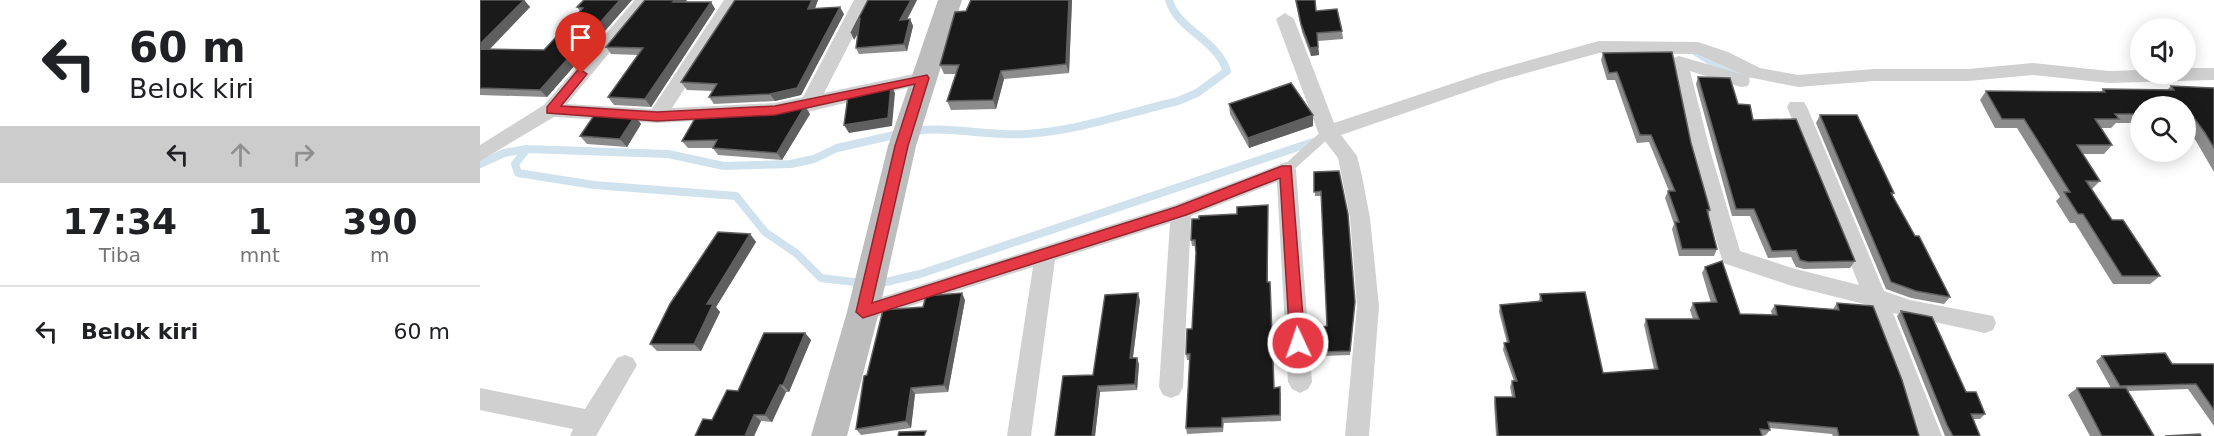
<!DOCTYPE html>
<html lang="id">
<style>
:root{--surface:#fff;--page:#f6f6f6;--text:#202124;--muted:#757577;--line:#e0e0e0}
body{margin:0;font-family:"DejaVu Sans",sans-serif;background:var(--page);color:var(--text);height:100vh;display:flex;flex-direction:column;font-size:22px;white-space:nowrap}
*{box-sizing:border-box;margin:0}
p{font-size:20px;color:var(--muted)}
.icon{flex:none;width:33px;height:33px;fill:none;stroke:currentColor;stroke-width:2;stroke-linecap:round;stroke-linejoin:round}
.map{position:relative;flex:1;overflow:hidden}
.panel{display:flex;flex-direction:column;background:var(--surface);width:480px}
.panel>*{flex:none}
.guide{background:#fff;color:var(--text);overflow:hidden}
.tools{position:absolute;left:1650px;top:18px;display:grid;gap:12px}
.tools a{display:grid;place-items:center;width:66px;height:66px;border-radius:50%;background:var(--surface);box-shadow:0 3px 15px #0003;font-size:30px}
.pin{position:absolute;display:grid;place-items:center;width:51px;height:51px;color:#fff;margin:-62px -26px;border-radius:50% 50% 50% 0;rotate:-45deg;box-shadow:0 0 6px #0007}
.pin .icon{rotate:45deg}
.me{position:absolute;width:66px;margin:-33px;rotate:357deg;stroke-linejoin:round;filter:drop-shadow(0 0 4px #0008)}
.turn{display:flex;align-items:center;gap:21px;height:126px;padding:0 30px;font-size:27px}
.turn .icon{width:78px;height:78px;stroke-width:2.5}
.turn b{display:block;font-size:42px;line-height:51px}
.lanes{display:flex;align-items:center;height:57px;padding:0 30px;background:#0003;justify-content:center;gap:30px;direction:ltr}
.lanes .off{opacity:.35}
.eta{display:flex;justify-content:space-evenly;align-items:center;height:102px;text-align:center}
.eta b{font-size:36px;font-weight:700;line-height:42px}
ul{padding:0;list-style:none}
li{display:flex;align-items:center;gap:18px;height:90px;padding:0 30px;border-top:2px solid var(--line)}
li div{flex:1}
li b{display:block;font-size:22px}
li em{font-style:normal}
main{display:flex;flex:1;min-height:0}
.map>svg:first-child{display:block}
</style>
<main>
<section class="panel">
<div class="guide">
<div class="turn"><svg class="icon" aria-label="left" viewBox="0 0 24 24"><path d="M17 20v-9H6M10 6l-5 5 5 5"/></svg><div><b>60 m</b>Belok kiri</div></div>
<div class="lanes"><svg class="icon" aria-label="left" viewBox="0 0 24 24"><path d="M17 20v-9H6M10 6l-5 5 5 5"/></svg><svg class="icon off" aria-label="ahead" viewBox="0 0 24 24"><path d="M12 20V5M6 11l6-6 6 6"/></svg><svg class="icon off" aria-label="right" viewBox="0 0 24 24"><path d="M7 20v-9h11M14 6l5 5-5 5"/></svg></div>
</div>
<div class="eta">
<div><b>17:34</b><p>Tiba</p></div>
<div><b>1</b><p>mnt</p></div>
<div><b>390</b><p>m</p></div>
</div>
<ul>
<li><svg class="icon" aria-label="left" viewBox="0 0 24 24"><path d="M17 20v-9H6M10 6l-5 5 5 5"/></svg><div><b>Belok kiri</b></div><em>60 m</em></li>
</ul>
</section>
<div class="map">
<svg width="1734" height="436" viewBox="0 0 1734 436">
<rect width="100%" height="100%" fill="#fff"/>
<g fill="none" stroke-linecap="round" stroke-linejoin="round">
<path stroke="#cfe2ee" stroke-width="8" d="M1216,52L1239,67L1268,75
M434,131C471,126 507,136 545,134C597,131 648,113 698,101L717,93L747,71C735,37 698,31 689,0
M47,149L35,164L38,173L114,185L256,196L285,232L316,253L341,278L382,283
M0,164L24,153L47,149L188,154L244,166L311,164L334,159L357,148L419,134
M397,284L440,274L833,142"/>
<path stroke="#d0d0d0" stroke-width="10" d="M806,170L848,132"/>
<path fill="#d0d0d0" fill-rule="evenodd" d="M155,0H173L87,104L172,109L244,0H262L192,108L295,103L323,97L374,0H392L344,93L443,72L450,73L452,78L450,83L443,84L328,112L295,117L177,123L74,117L0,161V145L64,105Z
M805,13L814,19L854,123L1004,73L1119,41L1218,42L1248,52L1280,68L1318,75L1394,69H1488L1553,63L1629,71L1660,70V74H1706V68H1734V80L1629,83L1553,75L1488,81H1394L1318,87L1268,77L1270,81L1268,86L1261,87L1210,71L1230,150L1260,251L1312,268L1379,285L1307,107L1310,102H1324L1327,107L1404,291L1430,300L1513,316L1516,323L1513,330L1505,333L1413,313L1462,436H1438L1388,305L1312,286L1243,263L1210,150L1190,62L1193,58L1199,56L1264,75L1217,54L1119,53L1018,81L861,135L877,156L882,176L890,218L899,306L889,436H865L877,306L870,218L858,158L838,132L796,19Z
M806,162L813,165L816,170L832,382L828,389L820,393L812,389L808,382L797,182L711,216L703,387L699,395L691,398L683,395L679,387L690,223L575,260L551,436H527L553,267L383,321L375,319L372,312L375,305L383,303L694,205Z
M145,355L153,358L157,365L116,436H90L93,429L0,410V388L105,409L137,358Z"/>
<path fill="#bdbdbd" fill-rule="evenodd" d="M458,0H482L436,146L399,312L367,436H331L367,312L408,146Z"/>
</g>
<path fill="#8c8c8c" d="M0,0H44L50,7L10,49L64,50L100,11L97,7L104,0H152L67,97L0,95Z
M165,0H207L205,2H231L235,9L171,107L134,105L128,97L158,55L131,54L126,47Z
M338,0L335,9L364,14L321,95L295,101L234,104L229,97L233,91L207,90L201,82Z
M388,0H437L427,20L430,19L433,26L427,51L379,54L376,48L378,33L374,40Z
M592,0L589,73L524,79L516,109L471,110L467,101L476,74H464L460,65L486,11Z
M815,0H835L836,11L862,31L863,39L838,41L839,55L831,56L822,32Z
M1123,53L1211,143L1230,210L1228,215L1237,249L1234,256H1199L1192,229L1194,224L1185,198L1188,191H1189L1169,142L1157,143L1135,80H1127L1121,60Z
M1218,77L1258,104L1273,120L1375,261L1370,268L1324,269L1316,267L1311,257L1288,258L1270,216H1252L1216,84Z
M1691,86L1734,88V172L1716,141L1706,128V106H1660V123H1636L1631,128H1621L1632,145L1624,154H1603L1620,181L1612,189L1632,220L1680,276L1670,284H1633L1595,223H1590L1576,201L1580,197L1537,128H1515L1500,100L1506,91L1621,92L1623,89L1687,90Z
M749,104L833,126L769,148L750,114Z
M330,114L302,160L238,155L233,148H208L202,141Z
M1340,115L1414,193L1412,196L1470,297L1464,304L1431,298L1406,289L1336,123Z
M155,116L161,124L147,147L107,144L100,136Z
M859,171L875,302L870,355L843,356L842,327L847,326L841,196H835L834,172Z
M788,205V282L790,288L794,388L801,393V421L744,423L743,432L707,434L706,428L710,360H707L706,354L712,329L716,253L715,246H712L711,240L719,219L757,214Z
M270,234L276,242L236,307L240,312L221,351H177L170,344Z
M1225,267L1260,314L1292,315L1291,311L1295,305L1353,309L1357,303L1439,436H1353L1352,434L1290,428V430L1286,435L1282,436H1016L1014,403L1015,397H1032L1030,387L1032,381H1034L1023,350L1024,343H1027L1019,312L1020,305L1059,301L1060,294L1123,373L1174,369L1164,325L1166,319H1213L1210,310L1213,303H1231L1222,273Z
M485,300L468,392L435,394L431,428L381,435L376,429L387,375L443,307Z
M660,300L653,358L659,364L657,390L620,392L615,436H575Z
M1421,311L1505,414L1500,419H1493L1500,436H1465L1417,316Z
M325,333L331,340L309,392H306L292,422L281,421L274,436H215Z
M1622,356L1692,364H1734V426L1708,389L1648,391L1674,436H1610L1588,395L1597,388H1631L1616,361Z"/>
<path fill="#5f5f5f" d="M44,0L50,7L3,56L0,53V44Z
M140,0H152L67,97L60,90Z
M195,0H207L198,9L193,2Z
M332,0H338L332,16L328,9Z
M431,0H437L423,27L420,20Z
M589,0H592L589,73L586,64Z
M231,2L235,9L171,107L165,99Z
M360,7L364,14L321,95L295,101L290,94Z
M380,18L383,24L374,40L371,33Z
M430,19L433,26L427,51L424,44Z
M838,47L839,55L831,56L830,48Z
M521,71L524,79L516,109L513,100Z
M411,85L415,93L412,126L369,133L364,125Z
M325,106L330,114L302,160L297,153Z
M833,115V126L769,148L768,138Z
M155,116L161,124L147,147L140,139Z
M788,205V288L787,282Z
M270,234L276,242L236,307L240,312L221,351L214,344L227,304Z
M482,293L485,300L468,392L464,385Z
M658,293L660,300L652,364L650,358Z
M325,333L331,340L309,392L303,385Z
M657,358L659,364L657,390L655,384Z
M300,385L306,392L292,422L285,415Z
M618,386L620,392L615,436H612Z
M431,388L435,394L431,428L426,421Z
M274,415L281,421L274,436H265Z"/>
<path fill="#1a1a1a" stroke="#5f5f5f" stroke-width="1.5" d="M0,0H44L0,44Z
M104,0H140L60,90L0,88V49L64,50L103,8L97,7Z
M165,0H195L193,2H231L165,99L128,97L163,48L126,47Z
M255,0H332L328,9L360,7L317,88L290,94L229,97L237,84L201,82Z
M388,0H431L420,20L430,19L424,44L376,48L380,18L371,33Z
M491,0H589L586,64L521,71L513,100L467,101L479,65H460L475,12L486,11Z
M816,0H835L836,11L857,9L862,31L837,33L838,47L830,48L821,24Z
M1192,52L1211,143L1230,210H1227L1237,249H1202L1195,222H1199L1188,191H1195L1171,135H1160L1137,72L1129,73L1123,53Z
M1218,77L1250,78L1258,104L1270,105L1273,120L1316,119L1375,261L1328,262L1320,260L1316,250L1292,251L1274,209H1256Z
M811,83L833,115L768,138L749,104Z
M411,85L408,118L364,125L368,96Z
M1691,86L1733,88H1734V148L1725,133L1712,115H1706V106H1660V114H1635L1639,119H1615L1632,145H1597L1620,181H1606L1632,220H1643L1680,276H1642L1603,214H1598L1584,192H1590L1544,119H1522L1506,91L1625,92L1623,89L1694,90Z
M325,106L297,153L233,148L237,140L202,141L217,115L290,112Z
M115,114L155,116L140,139L100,136Z
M1340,115H1377L1414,193H1411L1435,236H1439L1470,297L1436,291L1411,282Z
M859,171L868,214L875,302L870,351L843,352L842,327L847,326L841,191L834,192V172Z
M788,205L787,282H790L794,388L800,387V415L742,418V427L706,428L710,354H706L707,329H712L716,253L715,240H711L712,219H719V216L757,214V207Z
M238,232L270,234L227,304H233L214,344H170L190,304Z
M1242,261L1260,314L1297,315L1295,305L1359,310L1357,303L1393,306L1422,380L1439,436H1359L1357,428L1288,422L1290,430L1280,429L1282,436H1018L1015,397H1035L1032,381H1037L1024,343L1029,342L1020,305L1062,301L1060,294L1105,292L1123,373L1178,369L1166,319H1219L1213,303L1237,302L1225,267Z
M482,293L464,385L431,388L426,421L376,429L384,376L387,375L403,310L443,307L446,296Z
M658,293L650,358H657L655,384L618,386L612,436H575L583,376L613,375L625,295Z
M1421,311L1452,317L1486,392H1496L1505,414H1491L1500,436H1473L1467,425Z
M284,333H325L303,385H300L285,415H274L265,436H215L223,419L232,420L247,390L258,391Z
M1685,353L1692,364H1734V410L1716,384L1640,386L1622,356Z
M1597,388H1646L1674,436H1622Z
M446,431L444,436H418L419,432Z
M1720,434L1721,436H1685Z"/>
<path fill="#e63946" stroke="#96252e" stroke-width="1.5" d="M101,70L107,74L81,106L177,112L295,106L447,75L449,78L428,146L392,303L696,207L802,166H811L825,343L818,349L810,343L800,178L706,215L383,318L376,312L415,146L435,84L295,115L177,121L67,113V107L97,71Z"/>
</svg>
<div class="tools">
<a><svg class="icon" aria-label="sound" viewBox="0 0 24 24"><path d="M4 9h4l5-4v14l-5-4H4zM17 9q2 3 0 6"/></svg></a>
<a><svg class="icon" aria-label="search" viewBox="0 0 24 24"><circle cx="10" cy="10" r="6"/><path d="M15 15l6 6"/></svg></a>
</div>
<div class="pin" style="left:101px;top:74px;background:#d93025"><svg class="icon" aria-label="arrive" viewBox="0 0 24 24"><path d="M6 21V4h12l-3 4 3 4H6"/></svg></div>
<svg class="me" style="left:818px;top:343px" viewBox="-20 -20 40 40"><circle r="17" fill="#e63946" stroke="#fff" stroke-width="3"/><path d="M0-11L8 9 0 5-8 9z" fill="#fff"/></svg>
</div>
</main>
